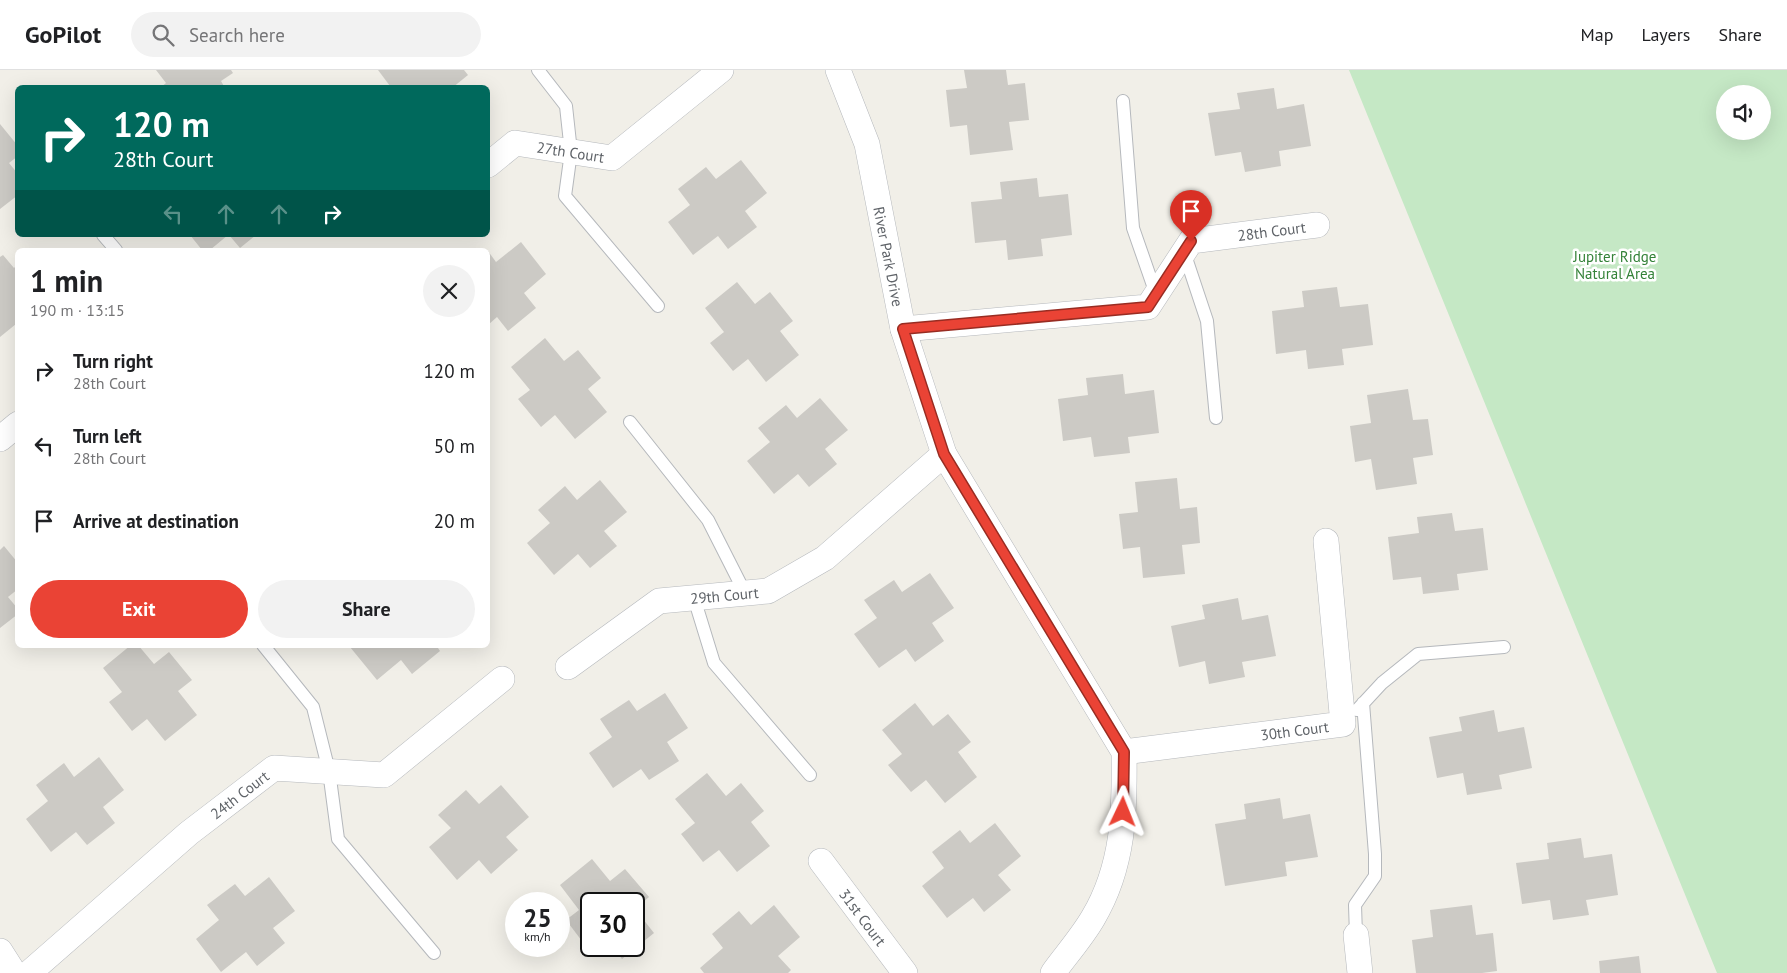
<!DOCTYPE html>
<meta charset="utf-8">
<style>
:root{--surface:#fff;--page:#f2f2f2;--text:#202124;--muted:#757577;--line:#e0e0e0;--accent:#ea4335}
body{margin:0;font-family:"PT Sans",sans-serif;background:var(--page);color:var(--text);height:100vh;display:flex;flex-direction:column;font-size:19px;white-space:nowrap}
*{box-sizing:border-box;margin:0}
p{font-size:16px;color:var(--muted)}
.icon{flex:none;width:28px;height:28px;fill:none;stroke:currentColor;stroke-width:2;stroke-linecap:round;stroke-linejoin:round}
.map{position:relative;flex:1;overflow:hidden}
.side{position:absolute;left:15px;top:178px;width:475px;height:400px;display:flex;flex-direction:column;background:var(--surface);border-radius:8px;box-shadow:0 5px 20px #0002}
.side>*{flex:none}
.top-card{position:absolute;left:15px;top:15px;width:475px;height:152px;border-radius:8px;box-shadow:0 5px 20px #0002;background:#00695c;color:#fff;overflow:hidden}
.buttons{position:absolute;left:1716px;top:15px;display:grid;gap:10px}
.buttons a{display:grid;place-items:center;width:55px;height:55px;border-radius:50%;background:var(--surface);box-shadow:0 5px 20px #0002;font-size:25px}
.speed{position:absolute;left:505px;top:822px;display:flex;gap:10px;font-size:25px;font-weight:700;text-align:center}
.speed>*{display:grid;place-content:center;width:65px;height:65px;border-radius:50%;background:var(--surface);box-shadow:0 5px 20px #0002;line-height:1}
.speed small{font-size:12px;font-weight:400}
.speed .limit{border:2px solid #111;border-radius:8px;background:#fff;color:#111}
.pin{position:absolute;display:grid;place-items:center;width:42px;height:42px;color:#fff;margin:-51px -21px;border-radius:50% 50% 50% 0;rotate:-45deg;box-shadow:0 0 5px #0007}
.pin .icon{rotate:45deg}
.me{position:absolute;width:55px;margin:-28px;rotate:2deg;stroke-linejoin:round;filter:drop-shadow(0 0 4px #0008)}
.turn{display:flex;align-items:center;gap:18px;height:105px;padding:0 15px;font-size:22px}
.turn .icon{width:65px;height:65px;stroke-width:2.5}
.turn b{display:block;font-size:35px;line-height:42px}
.lanes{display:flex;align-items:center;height:48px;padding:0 15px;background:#0003;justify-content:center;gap:25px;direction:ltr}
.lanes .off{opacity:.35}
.round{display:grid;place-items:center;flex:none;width:52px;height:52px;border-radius:26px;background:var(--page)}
.summary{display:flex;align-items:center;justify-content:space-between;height:85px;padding:0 15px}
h1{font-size:30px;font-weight:700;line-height:38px}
.action{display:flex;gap:10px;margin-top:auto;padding:10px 15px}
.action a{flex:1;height:58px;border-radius:30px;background:var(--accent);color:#fff;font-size:20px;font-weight:700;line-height:58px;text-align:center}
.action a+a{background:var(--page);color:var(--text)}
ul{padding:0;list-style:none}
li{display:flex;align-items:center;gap:15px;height:75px;padding:0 15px}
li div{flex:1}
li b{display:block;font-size:19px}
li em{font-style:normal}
header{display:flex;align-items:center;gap:30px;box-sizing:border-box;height:70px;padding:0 25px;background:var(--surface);border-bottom:1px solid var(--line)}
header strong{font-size:24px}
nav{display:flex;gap:28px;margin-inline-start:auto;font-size:18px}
.search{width:350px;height:45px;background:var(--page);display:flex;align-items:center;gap:12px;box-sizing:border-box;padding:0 18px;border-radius:28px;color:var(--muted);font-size:19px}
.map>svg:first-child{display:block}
</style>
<header>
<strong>GoPilot</strong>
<div class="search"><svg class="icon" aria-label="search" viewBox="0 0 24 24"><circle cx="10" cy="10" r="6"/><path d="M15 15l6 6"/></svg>Search here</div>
<nav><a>Map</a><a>Layers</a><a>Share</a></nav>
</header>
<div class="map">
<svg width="1787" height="903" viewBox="0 0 1787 903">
<rect width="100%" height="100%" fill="#f1efe8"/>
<path fill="#c5e8c5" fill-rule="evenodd" d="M1349,0H1787V903H1717ZM1725,24H1762V61H1725Z"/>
<path fill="#cccac5" d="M156,0H231L233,3L221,11L225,18H160L166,13Z
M378,0H464L468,5L452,18H388L390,16Z
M964,0H1006L1008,15L1025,13L1029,50L1009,52L1013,80L970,85L967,55L950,57L946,20L967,18Z
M1274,18L1277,39L1304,34L1311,76L1279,81L1281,96L1245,102L1241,82L1215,86L1208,43L1240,39L1237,23Z
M0,54L18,76V86L9,93L18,104V125L0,139Z
M741,90L767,123L745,141L757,157L728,179L718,166L693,185L668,152L690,135L678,119L706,97L716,109Z
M1037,108L1039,127L1068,124L1072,165L1041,169L1043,186L1008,190L1006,170L975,173L971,132L1002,129L1000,112Z
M190,165H228L210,180H202Z
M229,165H256L240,178Z
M521,172L546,204L524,223L536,238L508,261L497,247L488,255V181L496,192Z
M3,185L14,198L18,194V257L16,254L0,267V187Z
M737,212L755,234L770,222L793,251L780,261L799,285L766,312L748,289L733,301L710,273L724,262L705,238Z
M1337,217L1340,237L1368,234L1373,275L1342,279L1344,295L1308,299L1306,280L1276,284L1272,241L1304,237L1302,221Z
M545,268L564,291L578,280L601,308L588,319L607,342L575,369L555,345L541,357L518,329L530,320L511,297Z
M1123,304L1125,324L1154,320L1159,363L1128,367L1130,383L1094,387L1091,367L1063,371L1058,329L1088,325L1086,308Z
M1408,319L1413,350L1428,349L1433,385L1413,388L1417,414L1376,420L1371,389L1355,392L1350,356L1371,353L1367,325Z
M820,328L848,360L825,379L837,394L809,417L798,404L774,424L747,391L770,372L758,358L786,335L797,348Z
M1177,408L1180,439L1197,437L1200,473L1182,475L1185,504L1143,508L1140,477L1123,479L1119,444L1138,442L1135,412Z
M600,410L627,442L604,461L617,476L590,498L578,484L554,505L527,473L550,453L538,440L565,416L577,430Z
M1452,443L1455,461L1483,458L1488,500L1457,504L1459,520L1423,524L1421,507L1393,510L1388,467L1419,463L1417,447Z
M4,476L18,493V519L8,527L18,539V544L0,558V480Z
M930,503L954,538L932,553L944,571L915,592L906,579L879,598L854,564L877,548L864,530L894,510L902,522Z
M1238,528L1242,550L1268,545L1276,586L1242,592L1245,607L1209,614L1205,591L1179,597L1171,556L1205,549L1202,535Z
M131,575H138L154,594L169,582L192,610L178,621L197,645L165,671L147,649L132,661L109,632L122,622L103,598Z
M353,575H436L440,581L412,604L401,590L377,610L350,577Z
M665,623L688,658L667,672L679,691L649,710L641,699L613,718L589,683L612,667L600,649L629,630L637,641Z
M915,633L933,656L948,644L971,672L958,682L977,707L945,733L926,710L911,722L888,695L902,684L882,660Z
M1494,640L1498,662L1524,657L1532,698L1499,705L1502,719L1467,725L1463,703L1437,708L1429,667L1462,661L1459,647Z
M99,687L124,720L103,737L115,753L87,775L76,762L51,782L26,749L48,731L36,715L64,693L74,707Z
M707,703L726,726L741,713L764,741L751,752L770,776L737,802L719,780L703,792L681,764L695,753L675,729Z
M501,715L529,747L506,767L518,780L491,804L479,790L457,810L429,777L451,758L438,745L466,720L479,734Z
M1280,728L1283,749L1310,744L1318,787L1285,792L1287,806L1225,816L1215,754L1246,749L1244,734Z
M995,753L1021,786L998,805L1011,820L984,842L973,828L947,848L922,816L944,798L932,782L960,760L970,773Z
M1581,768L1584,788L1612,784L1618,825L1586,830L1589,845L1553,850L1550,830L1522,834L1516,793L1549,789L1547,773Z
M592,789L610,811L625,799L649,827L635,839L654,863L622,889L612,876H634V834H591V876L588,879L566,850L579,840L560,815Z
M269,807L295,841L273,858L285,873L257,896L246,882L221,902L196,869L219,850L207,835L235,814L245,826Z
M774,835L800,867L778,886L791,900L788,903H704L700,898L723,878L712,864L739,841L751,855Z
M1472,835L1476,865L1493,863L1497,901L1482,903H1416L1412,870L1433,867L1430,840Z
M1639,886L1641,903H1600L1599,891Z"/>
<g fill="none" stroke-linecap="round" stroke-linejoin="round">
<defs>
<path id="lane" d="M538,0L566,36L571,82L565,126L658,236
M1123,31L1133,158L1156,224
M103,165L116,180
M1184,182L1207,251L1216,348
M630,352L708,450L745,523
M694,528L714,593L810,705
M263,575L313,637L329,701L338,769L434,883
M1357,640L1382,613L1418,584L1504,577
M1356,865L1355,835L1375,806V784L1363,633"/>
<g id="street">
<path id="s1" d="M838,0L867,74L903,259L944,384L1124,682C1125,740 1124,796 1093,848C1082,867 1066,885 1053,903"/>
<path id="s2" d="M488,95L515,73L612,88L721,0"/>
<path id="s3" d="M903,259L1148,237L1191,171L1317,155"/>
<path d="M0,369L18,354"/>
<path id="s4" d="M568,597L659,531L768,521L825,488L944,384"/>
<path id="s5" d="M1124,682L1343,654L1326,471"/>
<path id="s6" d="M821,791L905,903"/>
<path d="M1356,865L1360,903"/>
<path d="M0,881L14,903"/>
<path id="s7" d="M29,903L189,763L274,698L384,705L502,609"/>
</g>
</defs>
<use href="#lane" stroke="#b5b8bc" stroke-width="14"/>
<use href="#street" stroke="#b5b8bc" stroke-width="26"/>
<use href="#lane" stroke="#fff" stroke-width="12"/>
<use href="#street" stroke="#fff" stroke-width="25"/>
</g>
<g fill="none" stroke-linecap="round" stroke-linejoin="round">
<defs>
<path id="route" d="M1123,742L1124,682L944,384L903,259L1148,237L1191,171"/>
</defs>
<use href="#route" stroke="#982c22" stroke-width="12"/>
<use href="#route" stroke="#ea4335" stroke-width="9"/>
</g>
<g text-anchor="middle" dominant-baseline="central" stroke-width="5" stroke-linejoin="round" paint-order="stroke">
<g font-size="15" fill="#5f6368" stroke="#fff">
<text stroke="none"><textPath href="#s2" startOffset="91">27th Court</textPath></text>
<text stroke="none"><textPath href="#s3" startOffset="406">28th Court</textPath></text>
<text stroke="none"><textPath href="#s1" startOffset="194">River Park Drive</textPath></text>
<text stroke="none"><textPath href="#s4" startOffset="178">29th Court</textPath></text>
<text stroke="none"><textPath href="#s5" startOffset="172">30th Court</textPath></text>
<text stroke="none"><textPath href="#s7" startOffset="276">24th Court</textPath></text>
<text stroke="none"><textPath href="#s6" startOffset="70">31st Court</textPath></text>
</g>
<g font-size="15" fill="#348238" stroke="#fff">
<text x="1615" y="186">Jupiter Ridge<tspan x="1615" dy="17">Natural Area</tspan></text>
</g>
</g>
</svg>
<div class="buttons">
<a><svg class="icon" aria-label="sound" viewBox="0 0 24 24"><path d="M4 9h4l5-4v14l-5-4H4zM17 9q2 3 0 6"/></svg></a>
</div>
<div class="speed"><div>25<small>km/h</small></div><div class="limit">30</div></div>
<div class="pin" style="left:1191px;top:171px;background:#d93025"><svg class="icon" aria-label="arrive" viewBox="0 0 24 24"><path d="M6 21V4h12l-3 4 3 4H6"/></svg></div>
<svg class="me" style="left:1123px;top:742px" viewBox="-20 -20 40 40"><path d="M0-17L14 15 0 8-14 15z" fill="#ea4335" stroke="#fff" stroke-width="4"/></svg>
<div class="top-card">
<div class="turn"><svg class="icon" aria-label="right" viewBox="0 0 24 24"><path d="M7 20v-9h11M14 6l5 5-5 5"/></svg><div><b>120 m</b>28th Court</div></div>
<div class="lanes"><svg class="icon off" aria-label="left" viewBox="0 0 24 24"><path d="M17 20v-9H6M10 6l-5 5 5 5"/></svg><svg class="icon off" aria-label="ahead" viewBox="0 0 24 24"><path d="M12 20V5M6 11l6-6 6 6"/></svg><svg class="icon off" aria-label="ahead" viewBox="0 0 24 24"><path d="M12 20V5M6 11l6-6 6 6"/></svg><svg class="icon" aria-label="right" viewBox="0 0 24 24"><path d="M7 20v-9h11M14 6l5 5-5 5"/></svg></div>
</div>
<section class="side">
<div class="summary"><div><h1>1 min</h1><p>190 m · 13:15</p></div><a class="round"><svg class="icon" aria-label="close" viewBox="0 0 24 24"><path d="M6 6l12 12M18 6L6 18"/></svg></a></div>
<ul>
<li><svg class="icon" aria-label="right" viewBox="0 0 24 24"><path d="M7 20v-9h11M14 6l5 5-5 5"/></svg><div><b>Turn right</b><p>28th Court</p></div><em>120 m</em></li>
<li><svg class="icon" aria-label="left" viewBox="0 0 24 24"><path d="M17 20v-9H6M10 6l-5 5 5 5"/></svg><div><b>Turn left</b><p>28th Court</p></div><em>50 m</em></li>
<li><svg class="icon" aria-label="arrive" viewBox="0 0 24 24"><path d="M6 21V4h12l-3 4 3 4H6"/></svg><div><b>Arrive at destination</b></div><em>20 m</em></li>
</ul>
<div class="action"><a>Exit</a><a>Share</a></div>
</section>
</div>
